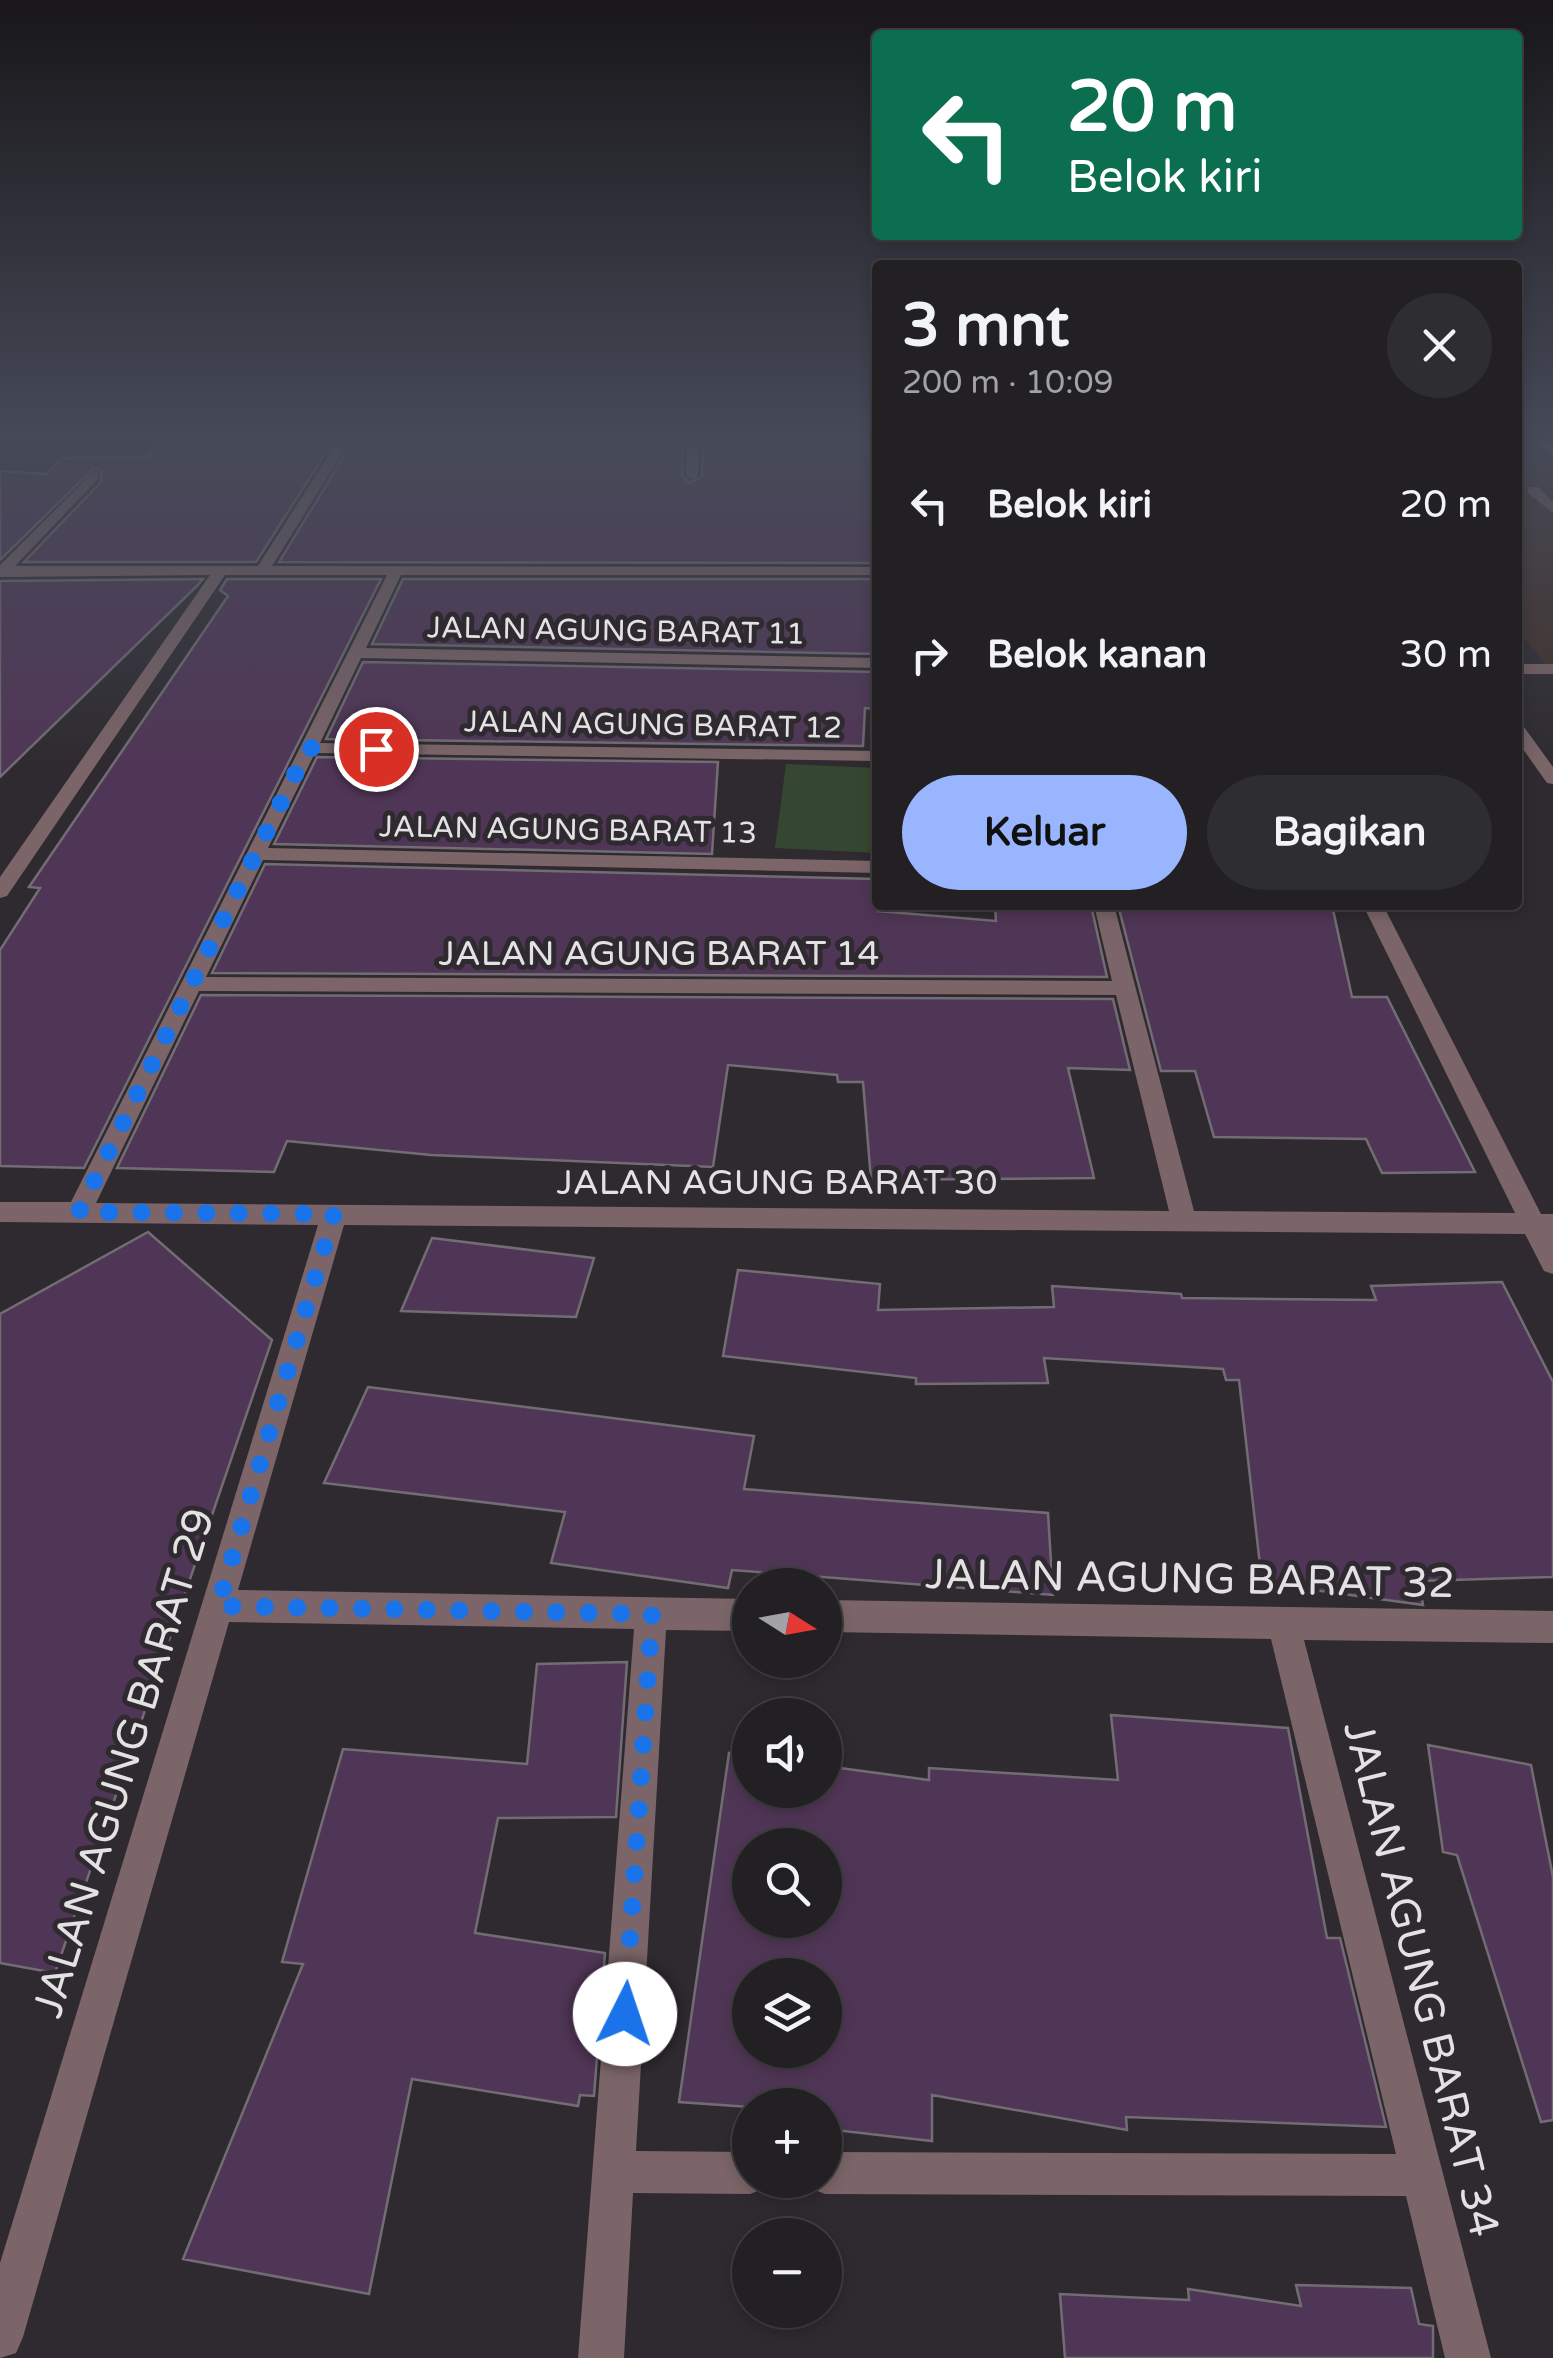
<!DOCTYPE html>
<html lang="id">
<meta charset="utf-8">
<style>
:root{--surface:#222023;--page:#2e2d30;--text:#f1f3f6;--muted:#a2a3a6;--line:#3f3e41;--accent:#98b5fd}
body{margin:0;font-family:"Varela Round",sans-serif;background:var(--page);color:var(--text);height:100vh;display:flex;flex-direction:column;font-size:38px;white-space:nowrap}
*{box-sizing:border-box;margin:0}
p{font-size:32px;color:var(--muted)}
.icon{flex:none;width:55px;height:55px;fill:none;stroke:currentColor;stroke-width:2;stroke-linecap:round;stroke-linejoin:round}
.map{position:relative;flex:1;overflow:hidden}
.sheet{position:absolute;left:872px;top:260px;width:650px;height:650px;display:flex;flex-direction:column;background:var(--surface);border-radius:10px;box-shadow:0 5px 15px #0003,0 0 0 2px var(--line)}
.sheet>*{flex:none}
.hud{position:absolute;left:872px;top:30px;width:650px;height:210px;border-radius:10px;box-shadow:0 5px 15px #0003,0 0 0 2px var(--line);background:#0b6e4f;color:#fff;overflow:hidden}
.needle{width:65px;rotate:101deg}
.tools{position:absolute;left:732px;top:1568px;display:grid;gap:20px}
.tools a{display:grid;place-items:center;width:110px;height:110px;border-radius:50%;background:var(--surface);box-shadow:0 5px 15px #0003,0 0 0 2px var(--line);font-size:50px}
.pin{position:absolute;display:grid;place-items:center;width:85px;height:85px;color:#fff;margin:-42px;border:5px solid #fff;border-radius:50%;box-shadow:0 2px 10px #0007}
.me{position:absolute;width:110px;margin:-55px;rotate:4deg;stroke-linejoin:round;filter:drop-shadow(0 0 8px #0008)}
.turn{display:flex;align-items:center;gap:35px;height:210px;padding:0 30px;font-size:45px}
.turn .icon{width:130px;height:130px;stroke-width:2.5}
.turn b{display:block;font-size:70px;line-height:85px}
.round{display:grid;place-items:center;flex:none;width:105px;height:105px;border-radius:52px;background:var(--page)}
.headline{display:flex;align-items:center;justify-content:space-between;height:170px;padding:0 30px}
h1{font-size:60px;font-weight:700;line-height:75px}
.cta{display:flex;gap:20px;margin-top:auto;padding:20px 30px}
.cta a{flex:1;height:115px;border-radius:60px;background:var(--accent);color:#111;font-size:40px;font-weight:700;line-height:115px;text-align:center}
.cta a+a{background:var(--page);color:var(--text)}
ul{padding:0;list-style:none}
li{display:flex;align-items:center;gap:30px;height:150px;padding:0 30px}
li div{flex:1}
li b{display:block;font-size:38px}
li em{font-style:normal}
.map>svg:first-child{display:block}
</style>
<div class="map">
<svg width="1553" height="2358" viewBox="0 0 1553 2358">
<rect width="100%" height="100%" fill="#2e2a2f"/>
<path fill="#402f26" d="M1518,439H1553V673L1518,631Z"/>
<path fill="#364731" d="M786,764L877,768V853L775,848Z"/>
<path fill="#503656" stroke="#716d73" stroke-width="2.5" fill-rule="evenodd" d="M167,439L334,440L256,562H24L101,482V471L94,468L0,560V471L47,474L62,458L147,457Z
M371,439L473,440L469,447H683L682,476L690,483L702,476L703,447L754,448L755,439L878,440V563L279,562L354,440Z
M203,579L197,586L0,777V581Z
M227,579H381L84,1168L0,1166V950L40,888L29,887L228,596L220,590Z
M403,579H878V654L372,644Z
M363,662L878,672V709L865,708L863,746L326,739Z
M317,757L718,762L712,854L274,844Z
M265,864L878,879V911L996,921L995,905H1091L1107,977L212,973Z
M1118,905H1332L1352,997H1387L1475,1172L1382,1173L1366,1139L1214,1137L1195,1071H1161Z
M201,995L1113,999L1130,1070L1068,1068L1094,1178L871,1180L863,1082H838L837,1075L728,1065L713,1167L431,1155L287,1141L274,1172L117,1168Z
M148,1232L272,1340L55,1973L0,1963V1314Z
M432,1238L594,1258L576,1317L401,1311Z
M738,1270L880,1284L878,1310L1054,1307L1052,1286L1181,1294L1182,1298L1376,1300L1371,1286L1502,1282L1553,1382V1577L1419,1581L1423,1605L1262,1583L1239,1380H1226L1223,1369L1044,1358L1048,1383L916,1384V1378L723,1356Z
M368,1387L754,1436L744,1489L1048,1513L1053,1595L732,1570L728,1588L551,1563L565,1512L324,1483Z
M627,1662L616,1817L498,1818L475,1933L605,1953L594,2096L580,2095L578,2106L412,2079L369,2294L183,2259L303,1964L282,1962L343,1749L527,1764L537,1664Z
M1111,1715L1288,1728L1327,1938H1340L1386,2127L1126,2117L1127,2130L932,2095V2141L825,2129V2105L750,2107L679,2102L729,1753L750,1756V1790H825V1766L929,1780V1768L1118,1780ZM750,1845H825V1920H750ZM750,1975H825V2050H750Z
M1428,1745L1531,1765L1553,1877V2120L1541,2122L1457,1855L1443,1852Z
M1296,2285L1411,2288L1419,2324L1433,2326V2358H1065L1060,2294L1189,2300L1188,2289L1301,2306Z"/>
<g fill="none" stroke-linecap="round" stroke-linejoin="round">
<path fill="#7b6568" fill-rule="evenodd" d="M687,439H699L698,476L692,480L686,476Z
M1528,487H1538L1553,502V513L1528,493Z
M1518,664H1553V674H1518Z"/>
<path fill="#7b6568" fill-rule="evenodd" d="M339,439H351L272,566L878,567V575H401L366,648L878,658V668L361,658L320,743L878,751V761L315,753L268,848L878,861V873L263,860L206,977L1112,981L1094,905H1114L1194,1211L1515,1213L1363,905H1383L1541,1214H1553V1274L1544,1271L1525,1234L344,1225L238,1590L750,1599V1631L666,1630L636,2151L750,2152V2180H768L765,2188L750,2194L633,2193L624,2358H578L634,1629L229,1622L23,2337L16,2353L0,2358V2263L318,1225L0,1222V1202H71L387,575H225L7,896L0,898V877L210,575L0,577V565L93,472L98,473V479L15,566H258ZM199,991L1116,995L1169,1211L96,1203Z
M1518,726L1524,727L1553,767V784L1547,783L1518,742Z
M825,1600L1553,1611V1643L1304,1640L1491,2358H1445L1406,2196L825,2194L810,2188L807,2180H825V2152L1396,2154L1271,1639L825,1632Z"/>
<path fill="#a78489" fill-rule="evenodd" d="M1534,439H1547L1553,444V455Z"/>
</g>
<linearGradient id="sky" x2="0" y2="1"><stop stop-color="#19171a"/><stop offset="0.57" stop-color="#464a58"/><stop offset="1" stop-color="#464a58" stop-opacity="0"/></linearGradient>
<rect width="1553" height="769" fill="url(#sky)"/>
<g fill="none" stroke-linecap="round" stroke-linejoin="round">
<path stroke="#1a73e8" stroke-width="18" stroke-dasharray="0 32.4" d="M376,749L308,748L79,1212L334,1214L218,1606L652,1614L625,2014"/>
</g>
<g text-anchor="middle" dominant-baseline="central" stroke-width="10" stroke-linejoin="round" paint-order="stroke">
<g font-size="30" fill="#e3e1e4" stroke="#2e2a2f">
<text transform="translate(616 631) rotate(1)">JALAN AGUNG BARAT 11</text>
<text transform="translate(653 725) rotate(1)">JALAN AGUNG BARAT 12</text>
<text transform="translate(568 830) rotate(1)">JALAN AGUNG BARAT 13</text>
</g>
<g font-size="35" fill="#e3e1e4" stroke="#2e2a2f">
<text x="659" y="954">JALAN AGUNG BARAT 14</text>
<text x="777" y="1183">JALAN AGUNG BARAT 30</text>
</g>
<g font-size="42" fill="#e3e1e4" stroke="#2e2a2f">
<text transform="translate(1190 1579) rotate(1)">JALAN AGUNG BARAT 32</text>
<text transform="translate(124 1763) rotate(-73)">JALAN AGUNG BARAT 29</text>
<text transform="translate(1421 1979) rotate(76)">JALAN AGUNG BARAT 34</text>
</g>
</g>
</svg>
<div class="tools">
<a><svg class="needle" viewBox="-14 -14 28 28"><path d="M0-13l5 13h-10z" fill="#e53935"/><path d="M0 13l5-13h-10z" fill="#a2a3a6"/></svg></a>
<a><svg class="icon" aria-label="sound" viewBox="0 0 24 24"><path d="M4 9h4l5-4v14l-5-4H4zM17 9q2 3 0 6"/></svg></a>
<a><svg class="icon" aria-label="search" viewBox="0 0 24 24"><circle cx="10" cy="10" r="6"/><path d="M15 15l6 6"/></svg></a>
<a><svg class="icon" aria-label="layers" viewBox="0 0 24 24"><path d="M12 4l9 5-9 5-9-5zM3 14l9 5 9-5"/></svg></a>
<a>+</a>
<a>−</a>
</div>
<div class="pin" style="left:376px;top:749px;background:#d93025"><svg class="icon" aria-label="arrive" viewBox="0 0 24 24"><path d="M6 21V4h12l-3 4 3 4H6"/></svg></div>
<svg class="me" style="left:625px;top:2014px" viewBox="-20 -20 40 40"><circle r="19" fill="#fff"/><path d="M0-13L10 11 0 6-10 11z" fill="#1a73e8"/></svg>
<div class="hud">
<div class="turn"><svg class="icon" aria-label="left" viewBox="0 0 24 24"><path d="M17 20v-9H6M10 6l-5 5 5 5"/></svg><div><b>20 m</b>Belok kiri</div></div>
</div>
<section class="sheet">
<div class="headline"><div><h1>3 mnt</h1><p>200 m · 10:09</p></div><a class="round"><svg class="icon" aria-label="close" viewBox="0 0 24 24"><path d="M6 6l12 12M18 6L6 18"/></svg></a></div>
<ul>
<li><svg class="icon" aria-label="left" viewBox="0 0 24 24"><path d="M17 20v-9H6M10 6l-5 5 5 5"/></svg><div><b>Belok kiri</b></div><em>20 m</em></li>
<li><svg class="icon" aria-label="right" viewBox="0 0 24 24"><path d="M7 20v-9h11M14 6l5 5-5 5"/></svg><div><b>Belok kanan</b></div><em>30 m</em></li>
</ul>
<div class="cta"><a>Keluar</a><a>Bagikan</a></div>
</section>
</div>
